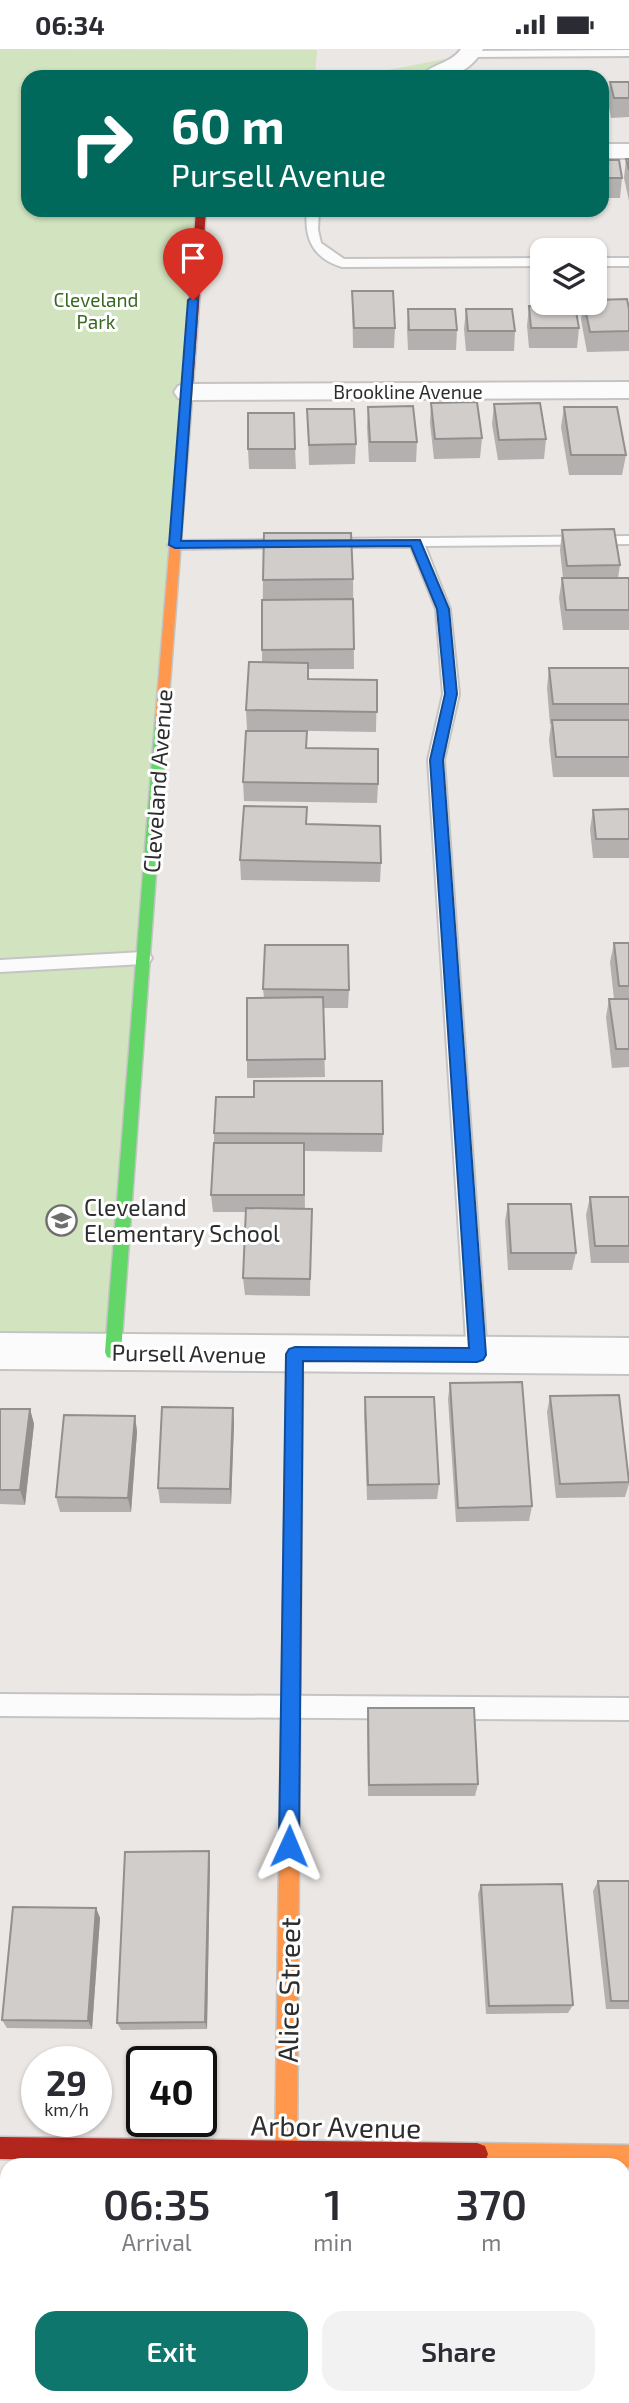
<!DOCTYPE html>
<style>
:root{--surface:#fff;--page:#f2f2f3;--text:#2b2b33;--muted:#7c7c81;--accent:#0f766e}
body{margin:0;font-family:"Exo 2",sans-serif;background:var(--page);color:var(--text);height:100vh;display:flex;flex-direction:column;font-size:26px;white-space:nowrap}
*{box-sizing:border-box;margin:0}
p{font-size:23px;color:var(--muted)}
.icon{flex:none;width:38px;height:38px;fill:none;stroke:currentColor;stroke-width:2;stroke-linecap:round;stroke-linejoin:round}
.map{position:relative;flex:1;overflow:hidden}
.details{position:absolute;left:0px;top:2109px;width:630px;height:247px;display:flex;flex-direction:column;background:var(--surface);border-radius:21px 21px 0 0;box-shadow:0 2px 5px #0004}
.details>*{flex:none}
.hud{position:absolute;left:21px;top:21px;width:588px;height:147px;border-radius:21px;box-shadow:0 2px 5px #0004;background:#00695c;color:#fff;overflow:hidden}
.fabs{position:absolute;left:530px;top:189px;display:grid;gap:14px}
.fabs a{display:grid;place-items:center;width:77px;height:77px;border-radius:14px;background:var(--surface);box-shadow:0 2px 5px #0004;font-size:35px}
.speed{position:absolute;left:21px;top:1997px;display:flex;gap:14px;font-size:35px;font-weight:700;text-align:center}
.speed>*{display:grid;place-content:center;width:91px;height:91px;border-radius:50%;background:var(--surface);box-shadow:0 2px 5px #0004;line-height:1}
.speed small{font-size:18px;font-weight:400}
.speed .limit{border:4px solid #111;border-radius:10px;background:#fff;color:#111}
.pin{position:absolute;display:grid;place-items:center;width:60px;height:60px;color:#fff;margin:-72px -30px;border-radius:50% 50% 50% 0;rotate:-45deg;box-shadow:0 0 7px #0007}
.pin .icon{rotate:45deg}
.me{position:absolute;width:77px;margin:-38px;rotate:1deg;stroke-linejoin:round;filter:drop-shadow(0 0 5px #0008)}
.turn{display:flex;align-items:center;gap:24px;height:147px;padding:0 35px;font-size:32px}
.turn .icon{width:91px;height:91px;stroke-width:2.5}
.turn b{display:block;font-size:49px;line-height:60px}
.eta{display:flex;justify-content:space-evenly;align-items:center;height:119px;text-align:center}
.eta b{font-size:42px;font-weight:600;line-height:49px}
.button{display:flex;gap:14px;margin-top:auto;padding:14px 35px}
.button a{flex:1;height:80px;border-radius:21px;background:var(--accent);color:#fff;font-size:28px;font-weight:600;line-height:80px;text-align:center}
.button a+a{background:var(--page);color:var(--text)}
.status{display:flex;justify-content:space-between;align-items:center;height:49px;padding:0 35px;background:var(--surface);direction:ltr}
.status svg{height:19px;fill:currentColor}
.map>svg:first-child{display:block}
</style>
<div class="status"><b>06:34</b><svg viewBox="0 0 49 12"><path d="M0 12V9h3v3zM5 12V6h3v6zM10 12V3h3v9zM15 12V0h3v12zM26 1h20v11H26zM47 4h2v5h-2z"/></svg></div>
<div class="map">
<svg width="629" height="2354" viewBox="0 0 629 2354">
<rect width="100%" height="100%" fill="#ebe7e4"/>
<path fill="#d2e3bf" d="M0,0L317,1L315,28H28V161H201L113,1303L0,1302Z
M471,5L446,23L431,28H352Z"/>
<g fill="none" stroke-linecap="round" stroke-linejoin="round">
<defs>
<path id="lane" d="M629,1V7L471,8L466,5L471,2Z
M307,161H319L318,181L321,194L344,210L542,209V217L342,218C313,209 304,190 307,161Z
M595,209H629V217H595Z
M629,487V495L425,497L450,560L459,645L444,711L487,1306L484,1312L477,1315L470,1312L467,1306L428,711L443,645L436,560L411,498H326L319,494L326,490Z
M288,491L293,492V498L175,500L168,496L175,492Z
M143,903L149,904L152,909L149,914L143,915L0,923V911Z
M0,1645L629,1649V1671L0,1667Z"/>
<path id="street" d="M461,0H483C468,27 448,28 420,28C430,15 451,15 461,0Z
M602,95H629V109H602Z
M629,333V349L187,351L178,349L174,343L178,337L187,335Z
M0,1284L629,1289V1325L0,1320Z
M260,2348H316V2354H260Z"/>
<path id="fast" d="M161,670L167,674L121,1303L119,1308L113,1310L107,1308L105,1303L155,674Z
M295,1298L301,1300L303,1305L299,1810L296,1817L289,1820L282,1817L279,1810L287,1305L289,1300Z"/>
<path id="slow" d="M188,333L193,336L167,674L161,678L155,674L183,336Z
M289,1800L296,1803L299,1810L297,2116H275L279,1810L282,1803Z
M477,2094L629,2096V2118L477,2116L469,2113L466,2105L469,2097Z"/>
<path id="jam" d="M196,161H206L193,336L188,339L183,336Z
M0,2088L477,2094L485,2097L488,2105L485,2113L477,2116L0,2110Z"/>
</defs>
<use href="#lane" stroke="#c5c4c4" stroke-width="4"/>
<use href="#street" stroke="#c5c4c4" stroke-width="4"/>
<use href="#fast" stroke="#c5c4c4" stroke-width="3"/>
<use href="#slow" stroke="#c5c4c4" stroke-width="3"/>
<use href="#jam" stroke="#c5c4c4" stroke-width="3"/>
<use href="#lane" fill="#fcfbfb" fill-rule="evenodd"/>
<use href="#street" fill="#fcfbfb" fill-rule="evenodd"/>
<use href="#fast" fill="#63d668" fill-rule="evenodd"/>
<use href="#slow" fill="#ff974d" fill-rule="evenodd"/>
<use href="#jam" fill="#b3261e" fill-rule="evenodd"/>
</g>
<path fill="#b3b0af" d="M610,33H629V68L611,69L608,53Z
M626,110H629V152L624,129Z
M602,111L622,129L620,149H602Z
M352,242L395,279L394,299H353Z
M583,254L629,260V302L587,303L581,271Z
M529,257L579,279L577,299H529L527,277Z
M408,260L457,281L456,301H408L407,280Z
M466,260L515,282L514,302H466L464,280Z
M431,354L482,389L480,409L434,410L430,374Z
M494,355L546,390L544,410L498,411L492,375Z
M368,358L417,393L416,413H369L367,378Z
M564,358L626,406L622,426H569L561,378Z
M307,360L356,395L355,415L309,416Z
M248,400H295L296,420H249Z
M562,481L620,516L618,529H629V581H563L559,549L562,529H563L560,501Z
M353,530L354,620H308V630L377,631L376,683L247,681L246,661L262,613L263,531Z
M549,619H629V728H553L549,691L551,675H550L547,639Z
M243,733L378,735L377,754L244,752Z
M307,758V775L381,814L380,833L241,831L240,811Z
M629,760V809H593L590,780L593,761Z
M614,894H629V1018L612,1019L606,968L609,950H614L610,913Z
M263,940L349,941L348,959H323L325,1028L247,1029V1011L264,949Z
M214,1084L383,1085L382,1103L304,1102L305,1160H312L310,1247L245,1246L243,1229L246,1163H213L211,1146L214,1094Z
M590,1148H629V1214H591L586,1166Z
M508,1155L576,1204L572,1221H508L505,1172Z
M450,1334L532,1457L529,1472L456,1473L448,1350Z
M550,1347L629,1428V1435L625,1448L556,1449L547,1363Z
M365,1348L439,1435L437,1450L367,1451L364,1364Z
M233,1359L234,1375L231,1455L160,1454L158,1439Z
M0,1360H30L34,1375L25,1456L0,1455Z
M135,1367L137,1383L131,1463H60L56,1448Z
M368,1659L478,1735L475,1747H368L367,1671Z
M209,1802L210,1812L207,1980L121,1981L117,1974Z
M598,1832H629V1960H606L593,1842Z
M481,1836L573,1956L568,1964L486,1965L478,1845Z
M96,1859L100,1869L92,1980L7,1979L2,1971Z
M629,2215V2256L625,2217Z
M518,2348H615V2354H519Z"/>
<path fill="#92908e" d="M233,1359L234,1375L231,1455L230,1440Z
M30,1360L34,1375L25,1456L20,1441Z
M135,1367L137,1383L131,1463L128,1449Z
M209,1802L210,1812L207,1980L205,1973Z
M96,1859L100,1869L92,1980L88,1972Z"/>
<path fill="#d0cdcb" stroke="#92908e" stroke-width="2" d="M591,25L592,28H554V26Z
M610,33H629V49H614Z
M626,110H629V121Z
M602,111H619L622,129H602Z
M352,242H393L395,279H354Z
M627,250L629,260V282L590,283L584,254H595V251Z
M529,257H575L579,279H531Z
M408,260H455L457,281H409Z
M466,260H512L515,282H468Z
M477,353L482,389L435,390L431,354Z
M540,354L546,390L499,391L494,355Z
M413,357L417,393H370L368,358Z
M564,358H617L626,406H571Z
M307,360H354L356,395L309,396Z
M248,364H294L295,400H248Z
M614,480L620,516L567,517L562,481Z
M264,484H351L353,530L263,531Z
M562,529H629V561H566Z
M353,550L354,600L262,601V551Z
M249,613L308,614V630L377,631V663L246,661Z
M549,619H629V655H553Z
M552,671H629V708H556Z
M246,682H307L306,699L378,700V735L243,733Z
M244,757L307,758L306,775L380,777L381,814L240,811Z
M629,760V790H596L593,761Z
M614,894H629V937H619Z
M265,896H348L349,941L263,940Z
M323,948L325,1010L247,1011V949Z
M609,950H629V1000H616Z
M254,1032H382L383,1085L214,1084L216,1048H254Z
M214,1094H304V1146H211Z
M590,1148H629V1197H595Z
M508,1155H571L576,1204H511Z
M246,1159L312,1160L310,1230L243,1229Z
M522,1333L532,1457L458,1459L450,1334Z
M619,1346L629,1433L560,1435L550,1347Z
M365,1348H434L439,1435L368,1436Z
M162,1358L233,1359L230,1440L158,1439Z
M0,1360H30L20,1441H0Z
M64,1366L135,1367L128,1449L56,1448Z
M368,1659H474L478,1735L369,1736Z
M209,1802L205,1973L117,1974L125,1803Z
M598,1832H629V1952H611Z
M562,1835L573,1956L489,1957L481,1836Z
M13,1858L96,1859L88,1972L2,1971Z
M100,2348H197V2354H100Z
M395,2348H487V2354H395Z
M523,2348H615V2354H523Z"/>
<path fill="#1a73e8" stroke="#114b97" stroke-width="2" d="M193,248L198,251L181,492L420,491L449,560L457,645L443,711L486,1306L483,1311L477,1313L303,1312L299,1797L296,1804L289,1807L282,1804L279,1797L286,1305L289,1300L295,1298L469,1299L430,711L445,645L437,560L411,497L175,499L169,496L188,251Z"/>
<defs>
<symbol id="school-ring" viewBox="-11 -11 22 22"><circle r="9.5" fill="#fff" stroke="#706e6d" stroke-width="1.5"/><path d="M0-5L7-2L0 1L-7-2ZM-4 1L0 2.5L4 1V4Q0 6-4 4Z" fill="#706e6d"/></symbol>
</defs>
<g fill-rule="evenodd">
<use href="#school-ring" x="44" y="1154" width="35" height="35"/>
</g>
<g text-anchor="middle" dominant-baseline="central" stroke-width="6" stroke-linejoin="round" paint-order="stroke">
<g font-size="19" fill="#366820" stroke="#fff">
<text x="96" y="250">Cleveland<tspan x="96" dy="22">Park</tspan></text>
</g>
<g font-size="19" fill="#2d2d2d" stroke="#fff">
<text x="408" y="342">Brookline Avenue</text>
</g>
<g font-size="23" fill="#2d2d2d" stroke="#fff">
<text transform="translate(157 732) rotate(-86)">Cleveland Avenue</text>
<text transform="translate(189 1304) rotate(1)">Pursell Avenue</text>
</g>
<g font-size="23" fill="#2d2d2d" stroke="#fff" text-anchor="start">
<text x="84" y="1158">Cleveland<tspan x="84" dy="26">Elementary School</tspan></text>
</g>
<g font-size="28" fill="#2d2d2d" stroke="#fff">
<text transform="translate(288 1941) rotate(-89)">Alice Street</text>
<text transform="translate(336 2077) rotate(1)">Arbor Avenue</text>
</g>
</g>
</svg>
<div class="fabs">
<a><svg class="icon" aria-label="layers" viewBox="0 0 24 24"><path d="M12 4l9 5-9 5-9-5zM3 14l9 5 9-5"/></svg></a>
</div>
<div class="speed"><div>29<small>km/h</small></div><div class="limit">40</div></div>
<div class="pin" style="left:193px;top:251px;background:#d93025"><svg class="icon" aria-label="arrive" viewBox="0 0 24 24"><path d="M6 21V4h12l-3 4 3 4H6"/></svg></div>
<svg class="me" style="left:289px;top:1797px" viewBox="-20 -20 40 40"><path d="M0-17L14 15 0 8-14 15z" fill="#1a73e8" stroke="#fff" stroke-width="4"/></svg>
<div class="hud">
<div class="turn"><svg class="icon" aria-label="right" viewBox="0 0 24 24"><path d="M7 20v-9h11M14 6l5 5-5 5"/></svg><div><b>60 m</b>Pursell Avenue</div></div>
</div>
<section class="details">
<div class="eta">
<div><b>06:35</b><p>Arrival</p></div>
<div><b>1</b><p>min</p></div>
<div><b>370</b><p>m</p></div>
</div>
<div class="button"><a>Exit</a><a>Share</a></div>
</section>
</div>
